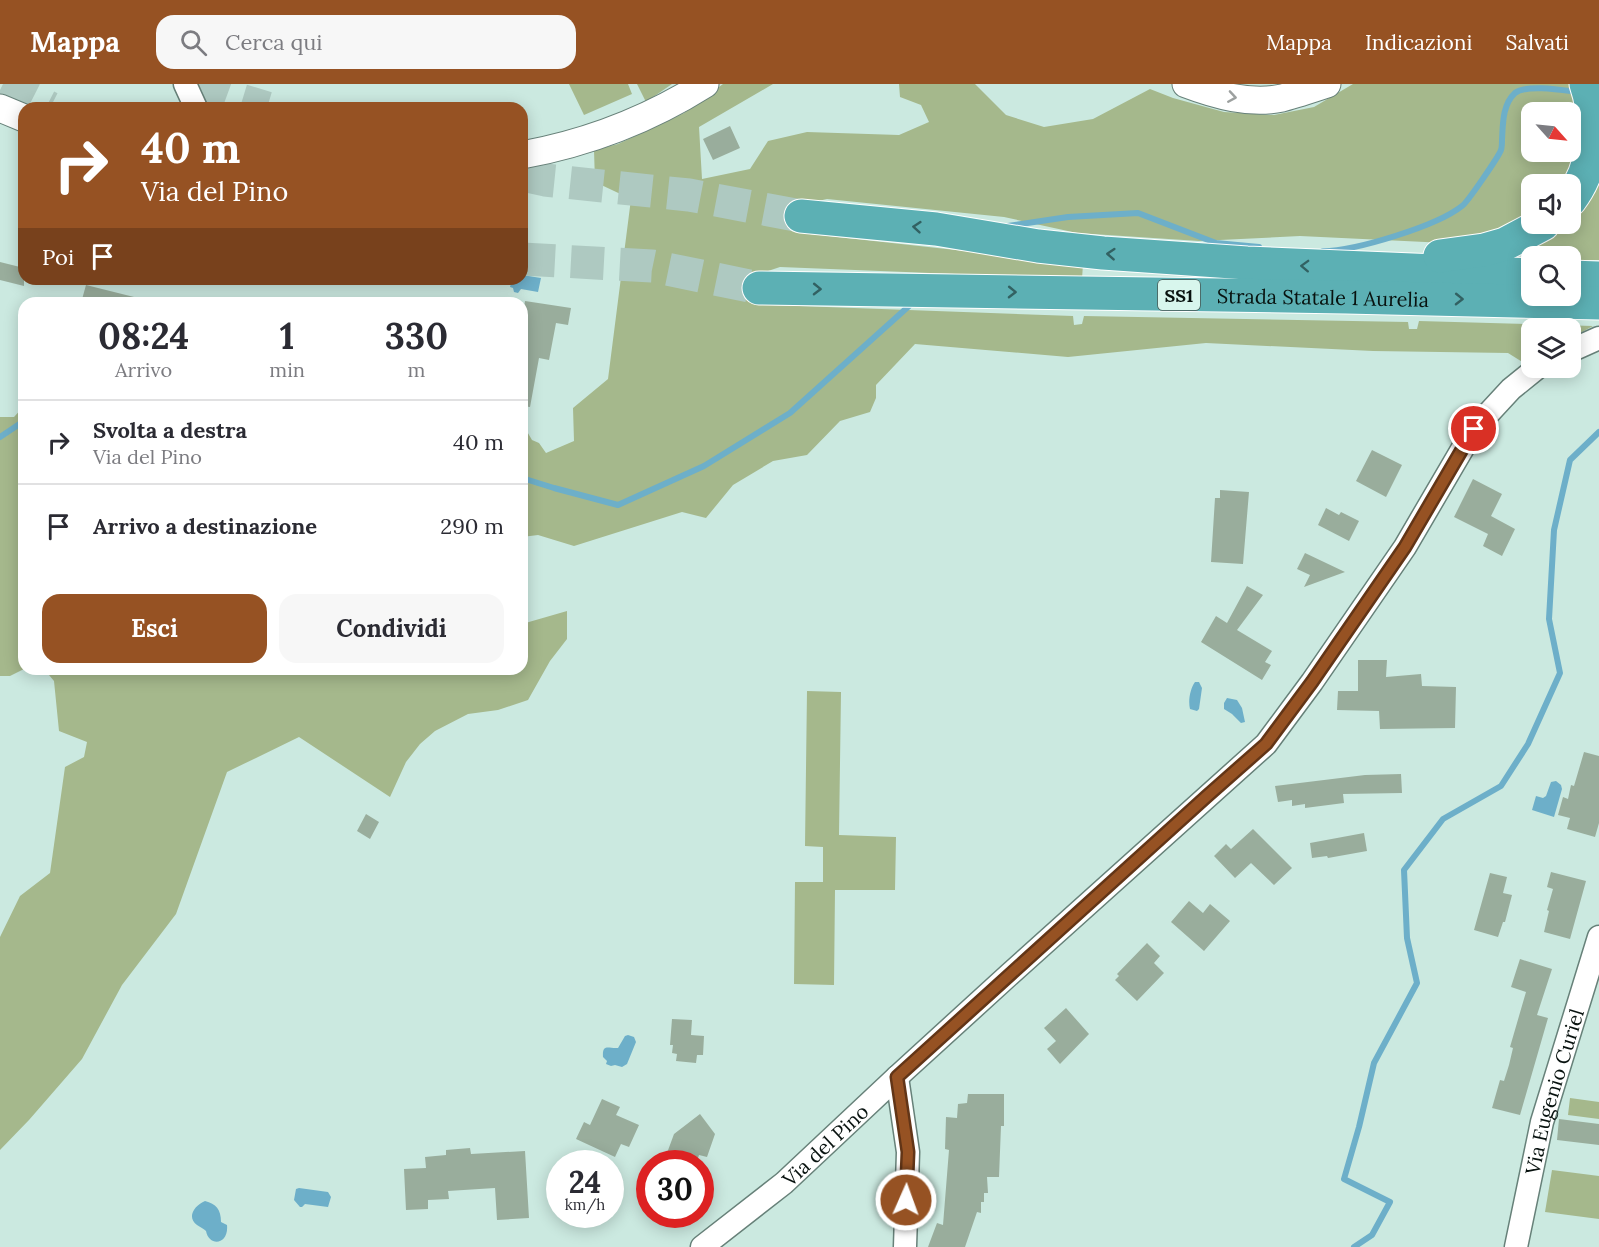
<!DOCTYPE html>
<html lang="it">
<style>
:root{--surface:#fff;--page:#f7f7f7;--text:#2b2b33;--muted:#7c7c81;--line:#e1e1e2;--accent:#965223}
body{margin:0;font-family:Lora,serif;background:var(--page);color:var(--text);height:100vh;display:flex;flex-direction:column;font-size:22px;white-space:nowrap}
*{box-sizing:border-box;margin:0}
p{font-size:20px;color:var(--muted)}
.icon{flex:none;width:33px;height:33px;fill:none;stroke:currentColor;stroke-width:2;stroke-linecap:round;stroke-linejoin:round}
.map{position:relative;flex:1;overflow:hidden}
.side{position:absolute;left:18px;top:213px;width:510px;height:378px;display:flex;flex-direction:column;background:var(--surface);border-radius:18px;box-shadow:0 3px 15px #0003}
.side>*{flex:none}
.guide{position:absolute;left:18px;top:18px;width:510px;height:183px;border-radius:18px;box-shadow:0 3px 15px #0003;background:#965223;color:#fff;overflow:hidden}
.needle{width:39px;rotate:117deg}
.buttons{position:absolute;left:1521px;top:18px;display:grid;gap:12px}
.buttons a{display:grid;place-items:center;width:60px;height:60px;border-radius:12px;background:var(--surface);box-shadow:0 3px 15px #0003;font-size:30px}
.speed{position:absolute;left:546px;top:1066px;display:flex;gap:12px;font-size:30px;font-weight:700;text-align:center}
.speed>*{display:grid;place-content:center;width:78px;height:78px;border-radius:50%;background:var(--surface);box-shadow:0 3px 15px #0003;line-height:1}
.speed small{font-size:15px;font-weight:400}
.speed .limit{border:9px solid #d22;background:#fff;color:#111}
.pin{position:absolute;display:grid;place-items:center;width:51px;height:51px;color:#fff;margin:-26px;border:3px solid #fff;border-radius:50%;box-shadow:0 2px 6px #0007}
.me{position:absolute;width:66px;margin:-33px;rotate:2deg;stroke-linejoin:round;filter:drop-shadow(0 0 4px #0008)}
.turn{display:flex;align-items:center;gap:21px;height:126px;padding:0 24px;font-size:27px}
.turn .icon{width:78px;height:78px;stroke-width:2.5}
.turn b{display:block;font-size:42px;line-height:51px}
.then{display:flex;align-items:center;height:57px;padding:0 24px;background:#0003;gap:12px;font-size:22px}
.eta{display:flex;justify-content:space-evenly;align-items:center;height:102px;text-align:center}
.eta b{font-size:36px;font-weight:800;line-height:42px}
.primary-button{display:flex;gap:12px;margin-top:auto;padding:12px 24px}
.primary-button a{flex:1;height:69px;border-radius:18px;background:var(--accent);color:#fff;font-size:24px;font-weight:800;line-height:69px;text-align:center}
.primary-button a+a{background:var(--page);color:var(--text)}
ul{padding:0;list-style:none}
li{display:flex;align-items:center;gap:18px;height:84px;padding:0 24px;border-top:2px solid var(--line)}
li div{flex:1}
li b{display:block;font-size:22px}
li em{font-style:normal}
header{display:flex;align-items:center;gap:36px;box-sizing:border-box;height:84px;padding:0 30px;background:var(--accent);color:#fff}
header strong{font-size:28px}
nav{display:flex;gap:33px;margin-inline-start:auto;font-size:21px}
.search{width:420px;height:54px;background:var(--page);display:flex;align-items:center;gap:15px;box-sizing:border-box;padding:0 21px;border-radius:18px;color:var(--muted);font-size:22px}
.map>svg:first-child{display:block}
</style>
<header>
<strong>Mappa</strong>
<div class="search"><svg class="icon" aria-label="search" viewBox="0 0 24 24"><circle cx="10" cy="10" r="6"/><path d="M15 15l6 6"/></svg>Cerca qui</div>
<nav><a>Mappa</a><a>Indicazioni</a><a>Salvati</a></nav>
</header>
<div class="map">
<svg width="1599" height="1163" viewBox="0 0 1599 1163">
<rect width="100%" height="100%" fill="#cbe9e0"/>
<path fill="#a5b88c" fill-rule="evenodd" d="M569,0H628L632,10L584,31Z
M637,0H672L646,18Z
M723,0H773L699,43L702,95L750,85L768,57L807,48L899,51L929,38L921,21L900,13L899,0H975L1006,31L1044,43L1093,35L1150,5L1173,14L1224,28L1274,31L1314,23L1353,0H1570L1575,11L1581,47L1565,100H1532L1531,132L1510,145L1446,159L1300,152L1199,157L1077,149L1004,133L827,115L809,119L797,142L810,150L1083,180L1082,195L780,183L759,190L758,213L772,221L1073,232L1074,241L1082,240L1084,232L1408,238L1409,245H1417L1419,237L1593,242L1571,254L1570,244H1532L1531,275L1524,279L1508,269L1373,267L1206,259L1068,273L915,260L876,301V314L870,328L840,337L807,371L773,377L733,401L706,434L682,428L574,462L538,451L522,453V339L532,356L539,359L546,369L574,357L573,324L608,295L631,115L595,98L594,66L618,60L684,29ZM1532,28H1570V68H1532Z
M1599,96V176H1571L1570,172H1534L1531,168L1534,161L1560,140H1570L1571,131Z
M24,322V585L10,592H0V333H14Z
M567,527V555L550,577L528,616L498,626L468,630L435,647L420,660L406,678L390,713L299,653L227,688L176,830L122,901L82,975L29,1036L0,1066V853L20,812L50,789L65,683L84,673L87,658L59,647L54,597L44,585H522V540Z
M807,607L841,608L839,751L896,753L895,806H835L834,901L794,900L795,798H823V763L805,762Z
M1570,1014L1599,1018V1035L1568,1031Z
M1552,1086L1599,1092V1135L1545,1128Z"/>
<path fill="#6dafc9" d="M522,191L541,194L538,208L521,205L518,209L514,208L513,204L510,203L512,195H522Z
M1195,598H1199L1202,604L1199,625L1197,627L1190,625C1188,617 1190,605 1195,598Z
M1227,614L1237,616L1242,624L1245,638L1241,639L1232,630L1224,625V619Z
M1556,697L1561,701L1562,705L1554,733L1532,726L1536,712L1543,714L1546,712L1551,698Z
M628,951L634,953L636,958L627,980L622,983L615,981L611,982L606,980L607,977L603,973C602,959 609,965 618,964L625,952Z
M299,1104L328,1108L331,1113L328,1123L305,1120L302,1123H300L294,1116L296,1105Z
M205,1117C216,1120 221,1125 221,1138L227,1141C229,1161 209,1163 206,1147C204,1145 200,1143 197,1141C186,1133 195,1121 205,1117Z"/>
<g fill="none" stroke-linecap="round" stroke-linejoin="round">
<path stroke="#6dafc9" stroke-width="6" d="M1008,142L1068,133L1138,129L1216,159L1259,163
M1323,167C1355,167 1437,142 1462,122C1467,119 1499,72 1501,66C1502,63 1502,59 1502,56C1503,41 1502,21 1515,9C1527,0 1562,6 1577,8
M0,353L24,337
M522,394L554,404L618,421L704,382L790,329L909,222
M1354,1163L1372,1151L1390,1118L1344,1095L1359,1043L1374,979L1417,899L1407,854L1404,786L1443,735L1501,702L1528,660L1560,589L1549,535L1554,446L1570,376L1599,348"/>
</g>
<path fill="#99ad9c" d="M730,42L740,64L713,76L703,55Z
M0,178L24,184V202L0,196Z
M86,201L134,213L133,219H81Z
M525,217L571,224L568,241L556,239L549,276L539,274L530,323L522,322V239Z
M1372,366L1402,381L1386,413L1356,397Z
M1473,395L1502,410L1491,432L1515,445L1502,472L1483,462L1488,450L1454,433Z
M1220,406L1249,408L1243,480L1211,478L1215,414H1220Z
M1326,424L1339,431L1341,428L1359,437L1349,457L1318,441Z
M1305,469L1345,488L1304,503L1310,491L1297,485Z
M1247,502L1263,511L1237,546L1272,567L1265,578L1271,581L1262,596L1201,558L1216,532L1227,539Z
M1358,576H1387L1386,593L1421,590L1422,602L1456,603L1455,644L1380,645L1379,627L1337,626L1338,607H1358Z
M1584,668L1599,672V739L1595,753L1567,745L1570,734L1558,731L1563,713L1568,715L1571,701L1574,702Z
M1401,690L1402,709L1343,710L1344,719L1305,724V720L1292,722V716L1278,718L1275,702L1365,691Z
M366,730L379,738L370,755L357,747Z
M1253,745L1292,784L1274,801L1251,779L1235,794L1214,772L1226,760L1231,765Z
M1364,749L1367,767L1328,774L1327,772L1312,774L1310,759Z
M1551,788L1586,797L1570,855L1544,848L1549,827L1547,826L1553,805L1547,803Z
M1490,789L1507,793L1503,809L1512,811L1505,838H1503L1498,853L1474,846Z
M1189,817L1203,829L1210,820L1230,837L1204,867L1171,838Z
M1147,859L1160,872L1154,879L1164,889L1137,917L1115,896L1119,892L1117,890Z
M1520,875L1552,885L1537,931L1548,934L1520,1031L1492,1024L1500,996L1504,997L1509,981L1513,964L1510,963L1526,908L1511,903Z
M1066,924L1089,950L1060,980L1047,965L1056,957L1044,944Z
M672,935L692,936L691,951L704,952L703,971H697L696,979L676,977L677,970L672,969L673,961H670Z
M968,1010H1004V1042H1001L999,1093H987L988,1109H984V1118H981V1129L977,1128L965,1163H928L937,1139L943,1141L949,1066L945,1065L946,1033L957,1034L958,1020L967,1019Z
M602,1015L620,1023L616,1031L639,1041L629,1063L621,1060L615,1073L576,1055L584,1038L590,1041Z
M700,1030L715,1050L707,1073L699,1071L696,1080H663L674,1050Z
M1559,1035L1599,1040V1061L1557,1056Z
M470,1064L471,1070L525,1067L529,1134L497,1136L495,1104L448,1107L449,1115L428,1116V1125L406,1126L404,1085L426,1084L425,1073L446,1071V1066Z"/>
<g fill="none" stroke-linecap="round" stroke-linejoin="round">
<path stroke="#aec9c1" stroke-width="33" stroke-dasharray="33 16" stroke-linecap="butt" d="M3,0L50,24
M196,0L234,14L267,24
M522,91L545,96L689,111L801,132
M522,175L652,182L759,204"/>
<defs>
<g id="minor">
<path d="M185,0L196,24"/>
<path d="M1570,267L1599,254"/>
<path d="M897,993L908,1068L905,1163"/>
<path id="s1" d="M702,1163L784,1099L897,993L1010,890L1266,660L1312,598L1405,463L1474,345L1511,305L1537,284"/>
<path id="s2" d="M1516,1163L1542,1038L1599,853"/>
</g>
<path id="tertiary" d="M1186,0C1215,11 1250,21 1282,14C1297,10 1312,5 1327,0
M0,24L24,34
M522,71C588,59 648,36 705,0"/>
<g id="trunk">
<path d="M1570,116C1595,83 1599,38 1586,0"/>
<path d="M801,132L936,145L1038,162L1103,169L1247,179L1532,191"/>
<path d="M1440,172L1484,166L1505,160L1543,140"/>
<path d="M1570,193L1599,194"/>
<path id="s3" d="M759,204L1346,213L1599,219"/>
</g>
</defs>
<use href="#minor" stroke="#678179" stroke-width="25"/>
<use href="#tertiary" stroke="#678179" stroke-width="29"/>
<use href="#trunk" stroke="#fff" stroke-width="35"/>
<use href="#minor" stroke="#fff" stroke-width="22"/>
<use href="#tertiary" stroke="#fff" stroke-width="27"/>
<use href="#trunk" stroke="#5cb0b4" stroke-width="33"/>
</g>
<defs><path id="oneway-chevron" d="M-2-3.5L2.5 0L-2 3.5" fill="none" stroke-width="1.6" stroke-linecap="round" stroke-linejoin="round" transform="scale(1.5)"/></defs>
<use stroke="#9ca09f" href="#oneway-chevron" transform="translate(1232 13) rotate(9)"/>
<g stroke="#326162">
<use href="#oneway-chevron" transform="translate(917 143) rotate(-175)"/>
<use href="#oneway-chevron" transform="translate(1111 170) rotate(-176)"/>
<use href="#oneway-chevron" transform="translate(1305 182) rotate(-178)"/>
<use href="#oneway-chevron" transform="translate(817 205) rotate(1)"/>
<use href="#oneway-chevron" transform="translate(1012 208) rotate(1)"/>
<use href="#oneway-chevron" transform="translate(1459 215) rotate(1)"/>
</g>
<g fill="none" stroke-linecap="round" stroke-linejoin="round">
<defs>
<path id="route" d="M906,1116L908,1068L897,993L1206,713L1266,660L1312,598L1405,463L1474,345"/>
</defs>
<use href="#route" stroke="#623517" stroke-width="15"/>
<use href="#route" stroke="#965223" stroke-width="10"/>
</g>
<g text-anchor="middle" dominant-baseline="central" stroke-width="5" stroke-linejoin="round" paint-order="stroke">
<rect fill="#d8f6ed" stroke="#465652" stroke-width="1.5" x="1158" y="196" width="42" height="30" rx="4.5"/>
<g font-size="18" font-weight="bold" fill="#08120f">
<text x="1179" y="211">SS1</text>
</g>
<g font-size="20" fill="#08120f" stroke="#d8f6ed">
<text stroke="none"><textPath href="#s3" startOffset="564">Strada Statale 1 Aurelia</textPath></text>
<text stroke="none"><textPath href="#s2" startOffset="160">Via Eugenio Curiel</textPath></text>
<text stroke="none"><textPath href="#s1" startOffset="160">Via del Pino</textPath></text>
</g>
</g>
</svg>
<div class="buttons">
<a><svg class="needle" viewBox="-14 -14 28 28"><path d="M0-13l5 13h-10z" fill="#e53935"/><path d="M0 13l5-13h-10z" fill="#7c7c81"/></svg></a>
<a><svg class="icon" aria-label="sound" viewBox="0 0 24 24"><path d="M4 9h4l5-4v14l-5-4H4zM17 9q2 3 0 6"/></svg></a>
<a><svg class="icon" aria-label="search" viewBox="0 0 24 24"><circle cx="10" cy="10" r="6"/><path d="M15 15l6 6"/></svg></a>
<a><svg class="icon" aria-label="layers" viewBox="0 0 24 24"><path d="M12 4l9 5-9 5-9-5zM3 14l9 5 9-5"/></svg></a>
</div>
<div class="speed"><div>24<small>km/h</small></div><div class="limit">30</div></div>
<div class="pin" style="left:1474px;top:345px;background:#d93025"><svg class="icon" aria-label="arrive" viewBox="0 0 24 24"><path d="M6 21V4h12l-3 4 3 4H6"/></svg></div>
<svg class="me" style="left:906px;top:1116px" viewBox="-20 -20 40 40"><circle r="17" fill="#965223" stroke="#fff" stroke-width="3"/><path d="M0-11L8 9 0 5-8 9z" fill="#fff"/></svg>
<div class="guide">
<div class="turn"><svg class="icon" aria-label="right" viewBox="0 0 24 24"><path d="M7 20v-9h11M14 6l5 5-5 5"/></svg><div><b>40 m</b>Via del Pino</div></div>
<div class="then">Poi<svg class="icon" aria-label="arrive" viewBox="0 0 24 24"><path d="M6 21V4h12l-3 4 3 4H6"/></svg></div>
</div>
<section class="side">
<div class="eta">
<div><b>08:24</b><p>Arrivo</p></div>
<div><b>1</b><p>min</p></div>
<div><b>330</b><p>m</p></div>
</div>
<ul>
<li><svg class="icon" aria-label="right" viewBox="0 0 24 24"><path d="M7 20v-9h11M14 6l5 5-5 5"/></svg><div><b>Svolta a destra</b><p>Via del Pino</p></div><em>40 m</em></li>
<li><svg class="icon" aria-label="arrive" viewBox="0 0 24 24"><path d="M6 21V4h12l-3 4 3 4H6"/></svg><div><b>Arrivo a destinazione</b></div><em>290 m</em></li>
</ul>
<div class="primary-button"><a>Esci</a><a>Condividi</a></div>
</section>
</div>
